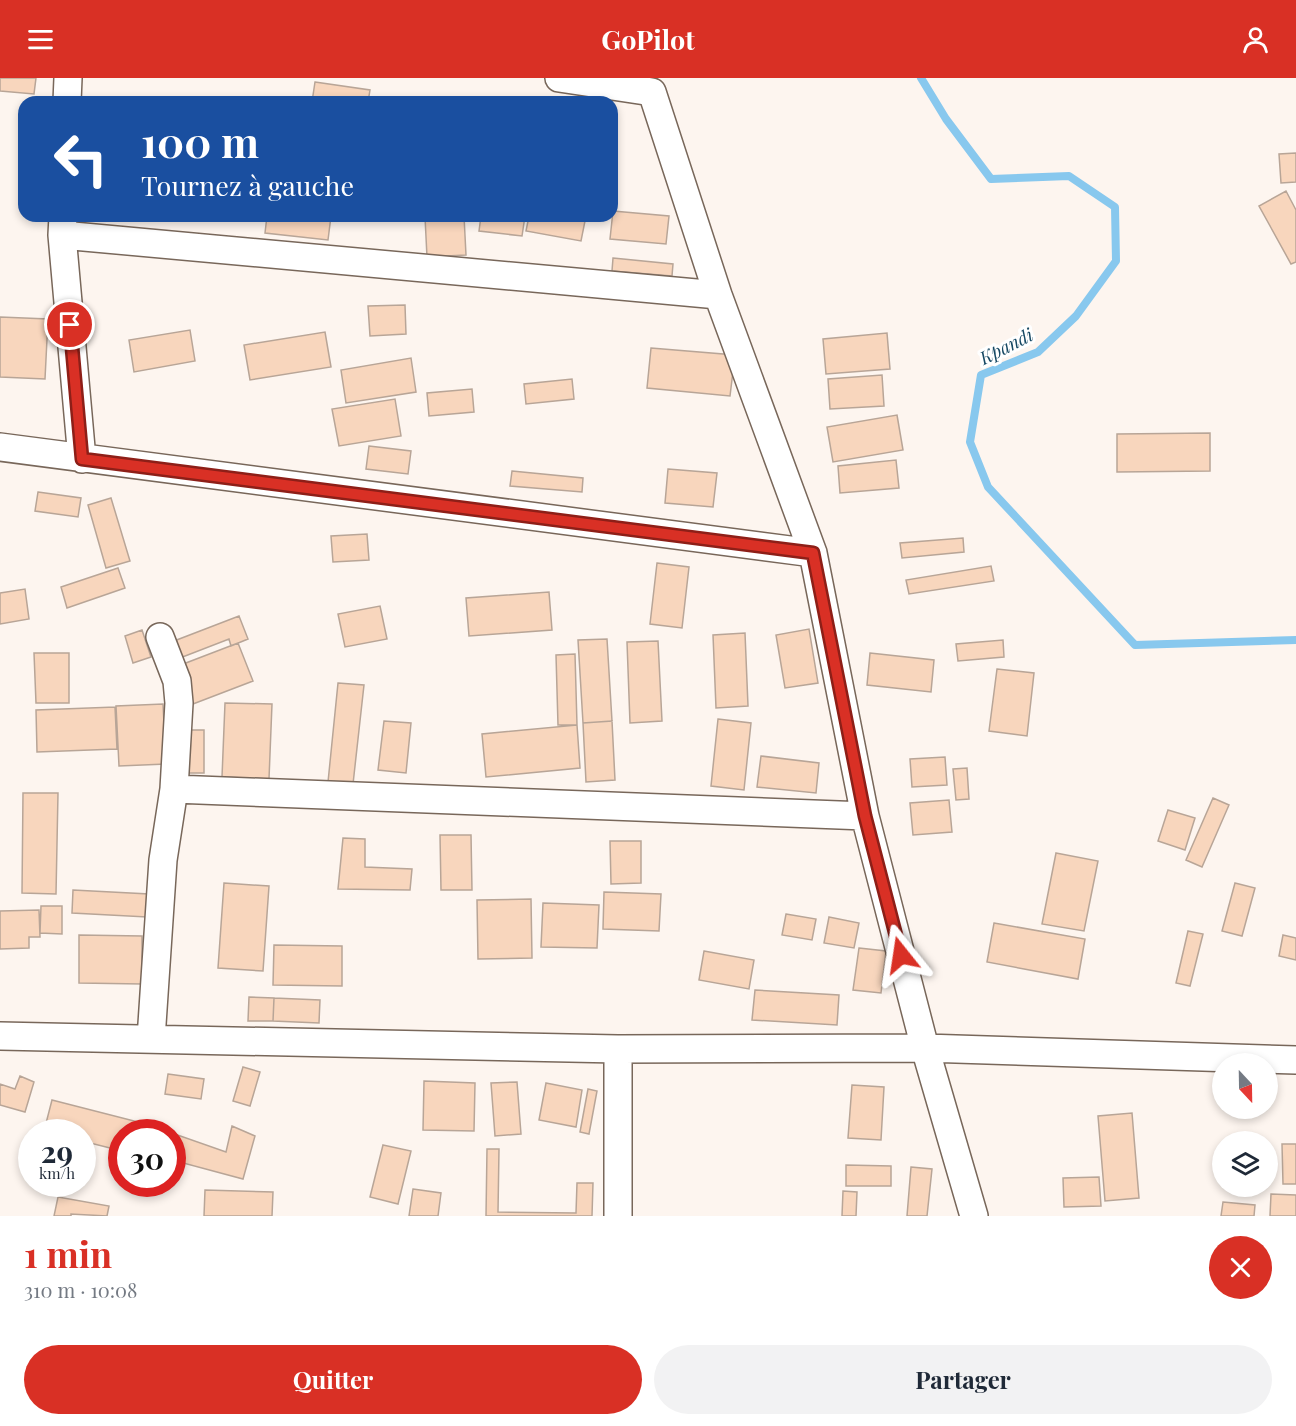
<!DOCTYPE html>
<html lang="fr">
<meta charset="utf-8">
<style>
:root{--surface:#fff;--page:#f2f2f3;--text:#1f2937;--muted:#747a83;--accent:#d93025}
body{margin:0;font-family:"Playfair Display",serif;background:var(--page);color:var(--text);height:100vh;display:flex;flex-direction:column;font-size:22px;white-space:nowrap}
*{box-sizing:border-box;margin:0}
p{font-size:20px;color:var(--muted)}
.icon{flex:none;width:33px;height:33px;fill:none;stroke:currentColor;stroke-width:2;stroke-linecap:round;stroke-linejoin:round}
.map{position:relative;height:1138px;overflow:hidden}
.panel{display:flex;flex-direction:column;background:var(--surface);flex:1}
.panel>*{flex:none}
.guide{position:absolute;left:18px;top:18px;width:600px;height:126px;border-radius:18px;box-shadow:0 3px 9px #0003;background:#1a4fa0;color:#fff;overflow:hidden}
.needle{width:39px;rotate:158deg}
.tools{position:absolute;left:1212px;top:975px;display:grid;gap:12px}
.tools a{display:grid;place-items:center;width:66px;height:66px;border-radius:50%;background:var(--surface);box-shadow:0 3px 9px #0003;font-size:30px}
.speed{position:absolute;left:18px;top:1041px;display:flex;gap:12px;font-size:30px;font-weight:700;text-align:center}
.speed>*{display:grid;place-content:center;width:78px;height:78px;border-radius:50%;background:var(--surface);box-shadow:0 3px 9px #0003;line-height:1}
.speed small{font-size:15px;font-weight:400}
.speed .limit{border:9px solid #d22;background:#fff;color:#111}
.pin{position:absolute;display:grid;place-items:center;width:51px;height:51px;color:#fff;margin:-26px;border:3px solid #fff;border-radius:50%;box-shadow:0 2px 6px #0007}
.me{position:absolute;width:66px;margin:-33px;rotate:345deg;stroke-linejoin:round;filter:drop-shadow(0 0 4px #0008)}
.turn{display:flex;align-items:center;gap:21px;height:126px;padding:0 24px;font-size:27px}
.turn .icon{width:78px;height:78px;stroke-width:2.5}
.turn b{display:block;font-size:42px;line-height:51px}
.round{display:grid;place-items:center;flex:none;width:63px;height:63px;border-radius:32px;background:var(--page)}
.summary{display:flex;align-items:center;justify-content:space-between;height:102px;padding:0 24px}
h1{font-size:36px;font-weight:700;line-height:45px;color:var(--accent)}
.action{display:flex;gap:12px;margin-top:auto;padding:12px 24px}
.action a{flex:1;height:69px;border-radius:36px;background:var(--accent);color:#fff;font-size:24px;font-weight:700;line-height:69px;text-align:center}
.action a+a{background:var(--page);color:var(--text)}
header{display:flex;justify-content:space-between;align-items:center;height:78px;padding:0 24px;background:var(--accent);color:#fff;font-size:27px;font-weight:700}
.map>svg:first-child{display:block}
</style>
<header><svg class="icon" aria-label="menu" viewBox="0 0 24 24"><path d="M4 6h16M4 12h16M4 18h16"/></svg>GoPilot<svg class="icon" aria-label="person" viewBox="0 0 24 24"><circle cx="12" cy="8" r="4"/><path d="M4 21q1-7 8-7t8 7"/></svg></header>
<div class="map">
<svg width="1296" height="1138" viewBox="0 0 1296 1138">
<rect width="100%" height="100%" fill="#fdf5ef"/>
<g fill="none" stroke-linecap="round" stroke-linejoin="round">
<path stroke="#88c8ee" stroke-width="8" d="M921,0L946,41L991,101L1069,98L1115,129L1116,183L1076,238L1038,274L981,297L970,364L988,409L1135,567L1296,562"/>
</g>
<path fill="#f8d6bd" stroke="#b8a597" stroke-width="1.5" d="M0,0H36L34,16L0,13Z
M315,4L370,12L368,24H312Z
M1296,75V104L1281,105L1279,76Z
M1286,113L1296,132V184L1291,186L1259,128Z
M613,133L669,138L666,166L610,161Z
M267,138H331L328,162L265,155Z
M464,138L466,177L427,179L425,139Z
M481,138H525L522,158L479,153Z
M529,138H586L581,163L526,153Z
M613,180L673,186L672,198L612,193Z
M405,227L406,256L370,258L368,228Z
M0,239L48,241L45,301L0,299Z
M190,252L195,283L134,294L129,262Z
M325,254L331,289L250,302L244,267Z
M887,255L890,291L826,296L823,261Z
M651,270L735,277L730,318L647,310Z
M411,280L416,314L346,325L341,292Z
M882,297L884,328L830,331L828,301Z
M572,301L574,321L526,326L524,306Z
M472,311L474,334L429,338L427,315Z
M395,321L401,358L339,368L332,331Z
M897,337L903,372L833,384L827,349Z
M1210,355V393L1117,394V356Z
M369,368L411,373L408,396L366,391Z
M896,382L899,410L840,415L838,388Z
M668,391L717,395L713,429L665,425Z
M512,393L583,400L582,414L510,408Z
M38,414L81,420L78,439L35,433Z
M111,420L130,483L106,490L88,427Z
M367,456L369,482L333,484L331,458Z
M963,460L964,474L902,480L900,465Z
M657,485L689,489L682,550L650,546Z
M991,488L994,503L909,516L906,502Z
M118,490L125,510L67,530L61,509Z
M25,511L29,541L0,546V515Z
M549,514L552,552L469,558L466,520Z
M380,528L387,561L345,569L338,536Z
M239,538L248,561L231,568L229,561L180,580L174,563Z
M809,551L818,605L785,610L776,557Z
M142,552L151,579L133,585L125,558Z
M745,555L748,628L716,630L713,557Z
M607,561L612,643L583,645L578,562Z
M1003,562L1004,579L958,583L956,566Z
M658,563L662,643L630,645L627,564Z
M238,565L253,603L193,626L178,588Z
M34,575H69V625H36Z
M870,575L934,582L931,614L867,607Z
M575,576L577,647H558L556,577Z
M997,591L1034,595L1027,658L989,653Z
M338,605L364,607L353,706L328,704Z
M225,625L272,626L269,701L222,699Z
M163,626L166,686L119,688L116,628Z
M115,629L117,671L37,674L36,632Z
M718,641L751,645L744,712L711,708Z
M384,643L411,645L406,695L378,692Z
M612,643L615,702L586,704L583,645Z
M577,647L580,690L486,699L482,656Z
M187,652H204V695H187Z
M761,678L819,685L816,715L757,709Z
M945,679L947,707L912,709L910,681Z
M967,690L969,721L956,722L953,691Z
M23,715H58L56,816L22,815Z
M1213,720L1229,727L1202,789L1186,782Z
M949,722L952,754L913,757L910,725Z
M1168,732L1195,740L1185,772L1158,763Z
M440,757H471L472,812H441Z
M343,760L365,761V789L412,791L410,812L338,811Z
M610,763H641V805L611,806Z
M1056,775L1098,783L1084,853L1042,846Z
M224,805L269,808L263,893L218,890Z
M1235,805L1255,810L1242,858L1222,853Z
M73,812L149,816L147,839L72,835Z
M604,814L661,816L659,853L603,851Z
M531,821L532,880L478,881L477,822Z
M543,825L599,827L597,870L541,869Z
M41,828H62V856L40,855Z
M39,832L40,859H29V870L0,871V833Z
M786,836L816,841L812,862L782,857Z
M829,839L859,845L854,870L824,865Z
M994,845L1085,861L1078,901L987,884Z
M1188,853L1203,856L1190,908L1176,905Z
M79,857L142,858V906L79,905Z
M1283,857L1296,860V882L1279,878Z
M274,867L342,868V908L273,907Z
M859,870L886,873L881,915L853,912Z
M704,873L754,882L749,911L699,902Z
M755,912L839,917L837,947L752,942Z
M249,919L274,920L273,943H248Z
M274,920L320,922L319,945L273,943Z
M243,989L260,994L250,1028L233,1023Z
M168,996L204,1001L201,1021L165,1016Z
M20,998L34,1004L25,1034L0,1027V1006L15,1011Z
M424,1003L475,1005L474,1053L423,1052Z
M517,1004L521,1056L495,1058L491,1005Z
M546,1005L582,1012L576,1049L539,1042Z
M852,1007L884,1009L881,1062L848,1060Z
M588,1011L597,1013L589,1056L580,1054Z
M52,1022L142,1045L139,1054H122V1073L82,1063V1054L44,1053Z
M1132,1035L1139,1120L1105,1123L1098,1038Z
M232,1048L255,1058L243,1101L172,1082V1055L226,1074Z
M1282,1066H1296V1106H1283Z
M383,1067L411,1073L398,1126L370,1119Z
M487,1071H499L498,1134L576,1135L577,1105H593L592,1138H486Z
M846,1087L891,1088V1108H846Z
M911,1089L932,1091L927,1138H907Z
M1099,1099L1101,1128L1064,1129L1063,1100Z
M413,1111L441,1115L438,1138H409Z
M205,1112L273,1114L272,1138H204Z
M843,1113L857,1114L856,1138H842Z
M1271,1116L1296,1117V1138H1270Z
M58,1119L109,1128L107,1138L71,1136V1138H54Z
M1223,1124L1255,1127L1254,1138H1221Z"/>
<g fill="none" stroke-linecap="round" stroke-linejoin="round">
<defs>
<path id="minor" d="M559,0L652,14
M652,14L718,217L813,475L865,738L925,970L974,1138
M67,24L68,0
M63,138L62,157L82,381
M62,157L718,217
M0,369L813,475
M174,711L865,738
M0,958L618,971L925,970L1296,982
M151,961L163,782L174,711L179,625L177,603L160,559
M618,1138V971"/>
</defs>
<use href="#minor" stroke="#78675a" stroke-width="30"/>
<use href="#minor" stroke="#fff" stroke-width="27"/>
</g>
<g fill="none" stroke-linecap="round" stroke-linejoin="round">
<defs>
<path id="route" d="M70,247L82,381L813,475L865,738L901,877"/>
</defs>
<use href="#route" stroke="#8d1f18" stroke-width="15"/>
<use href="#route" stroke="#d93025" stroke-width="10"/>
</g>
<g text-anchor="middle" dominant-baseline="central" stroke-width="6" stroke-linejoin="round" paint-order="stroke">
<g font-size="18" font-style="italic" fill="#164863" stroke="#fff">
<text transform="translate(1006 268) rotate(-27)">Kpandi</text>
</g>
</g>
</svg>
<div class="tools">
<a><svg class="needle" viewBox="-14 -14 28 28"><path d="M0-13l5 13h-10z" fill="#e53935"/><path d="M0 13l5-13h-10z" fill="#747a83"/></svg></a>
<a><svg class="icon" aria-label="layers" viewBox="0 0 24 24"><path d="M12 4l9 5-9 5-9-5zM3 14l9 5 9-5"/></svg></a>
</div>
<div class="speed"><div>29<small>km/h</small></div><div class="limit">30</div></div>
<div class="pin" style="left:70px;top:247px;background:#d93025"><svg class="icon" aria-label="arrive" viewBox="0 0 24 24"><path d="M6 21V4h12l-3 4 3 4H6"/></svg></div>
<svg class="me" style="left:901px;top:877px" viewBox="-20 -20 40 40"><path d="M0-17L14 15 0 8-14 15z" fill="#d93025" stroke="#fff" stroke-width="4"/></svg>
<div class="guide">
<div class="turn"><svg class="icon" aria-label="left" viewBox="0 0 24 24"><path d="M17 20v-9H6M10 6l-5 5 5 5"/></svg><div><b>100 m</b>Tournez à gauche</div></div>
</div>
</div>
<section class="panel">
<div class="summary"><div><h1>1 min</h1><p>310 m · 10:08</p></div><a class="round" style="background:#d93025;color:#fff"><svg class="icon" aria-label="close" viewBox="0 0 24 24"><path d="M6 6l12 12M18 6L6 18"/></svg></a></div>
<div class="action"><a>Quitter</a><a>Partager</a></div>
</section>
